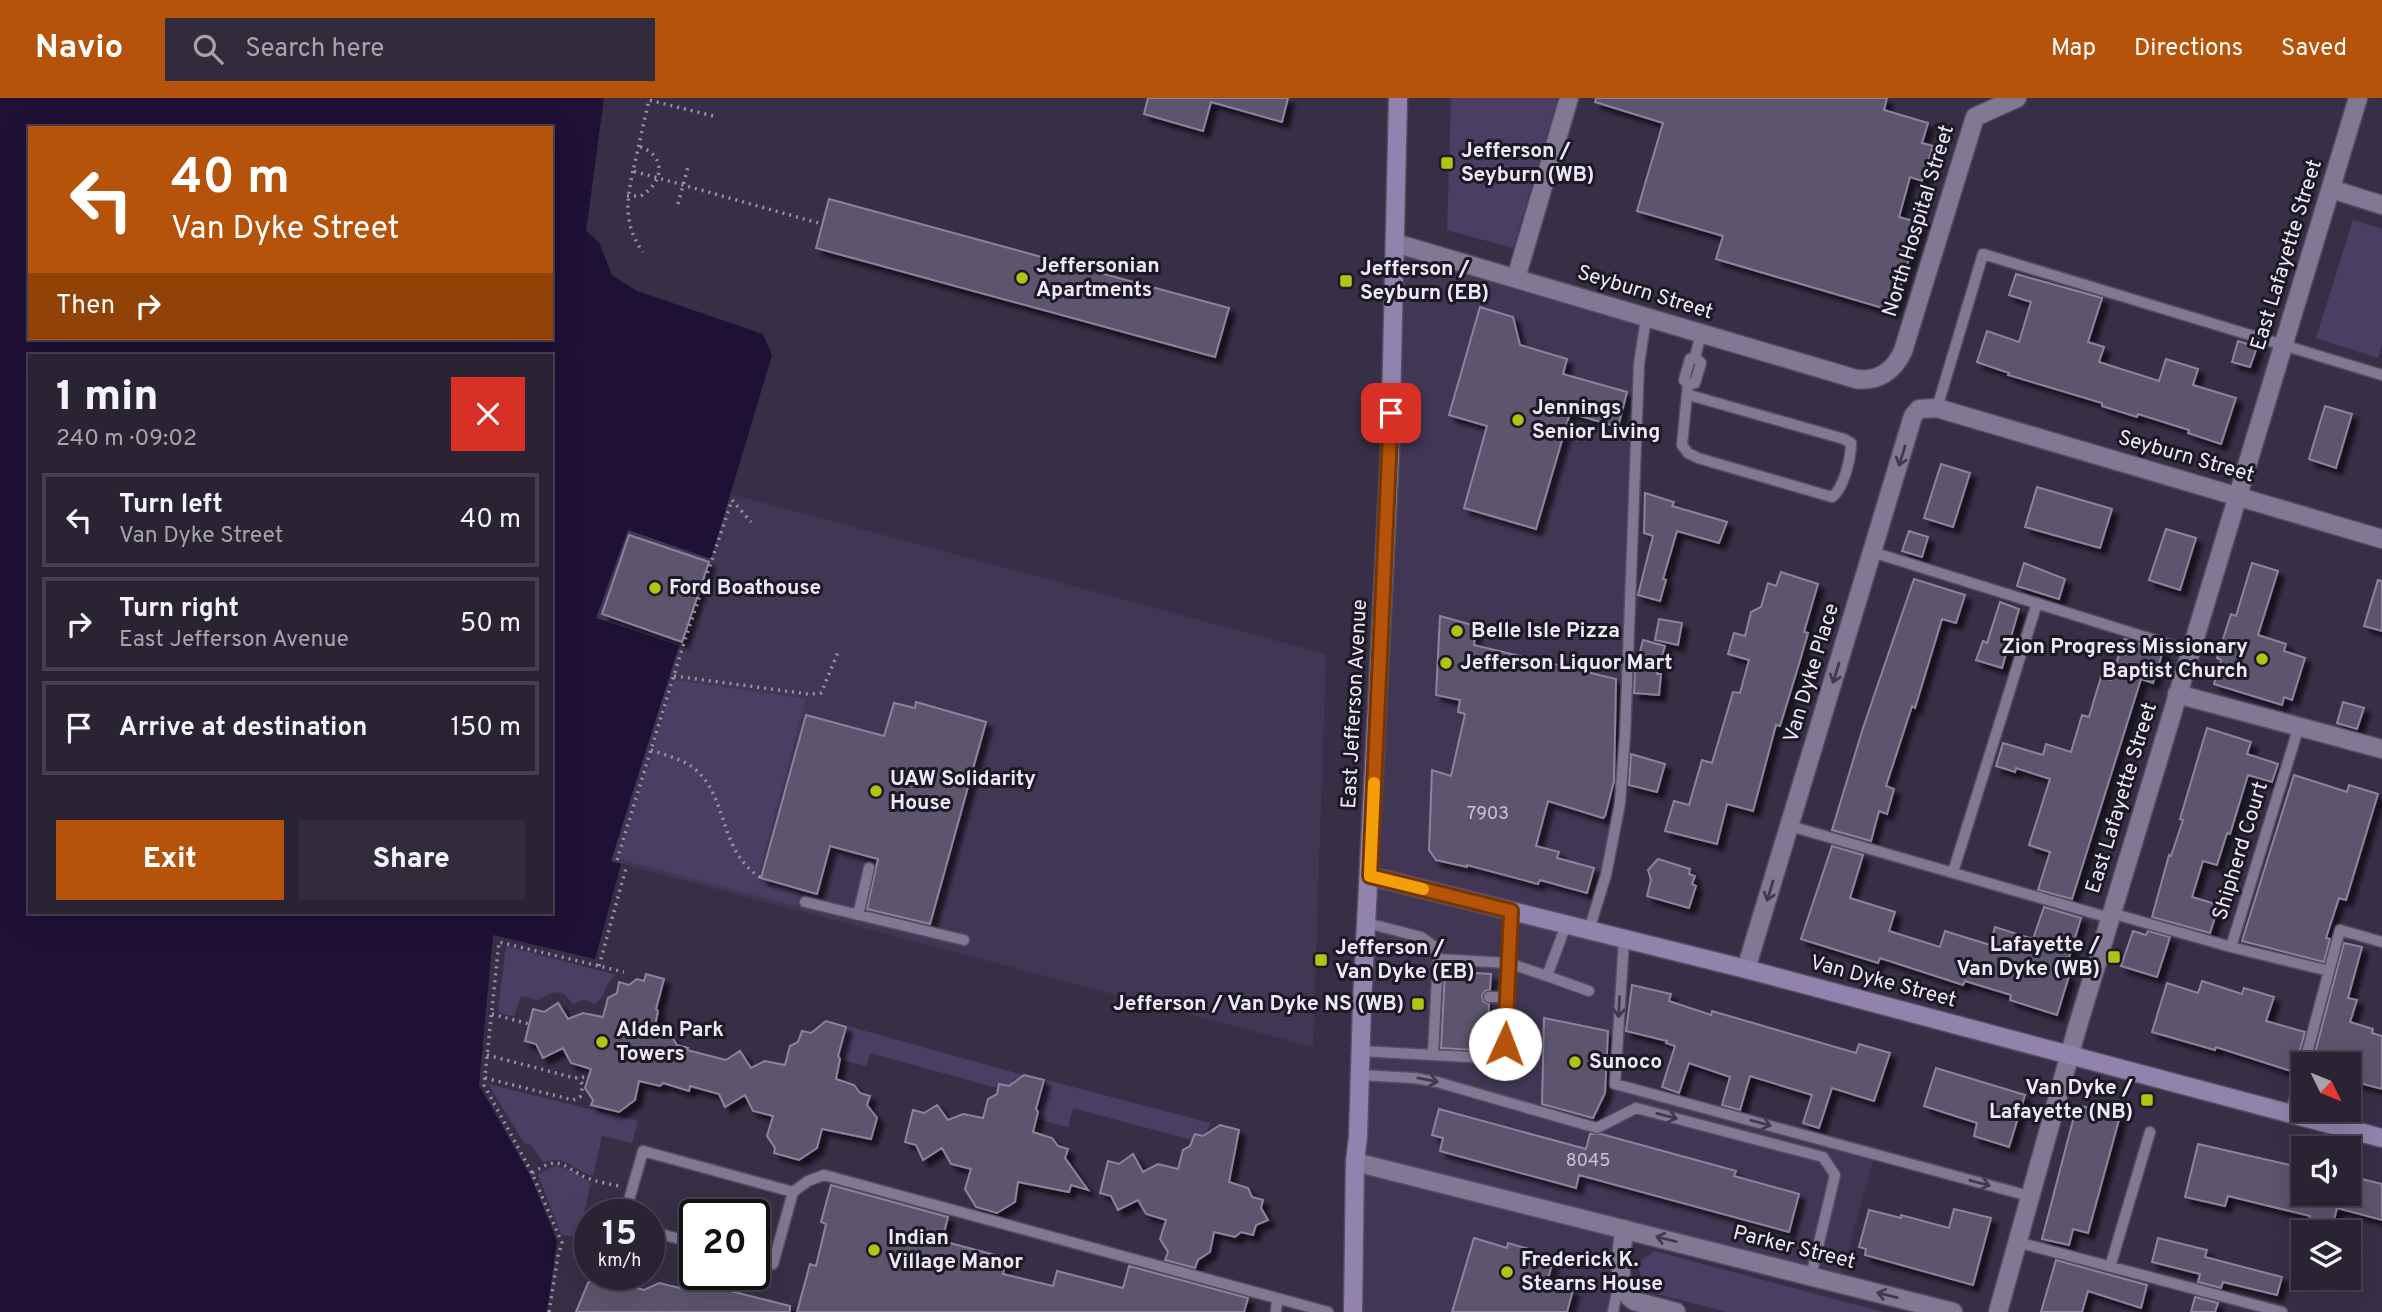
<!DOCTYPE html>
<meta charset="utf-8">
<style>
:root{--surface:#292334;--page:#312b3c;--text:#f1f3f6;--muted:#a5a4ac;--line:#45404f;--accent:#b45309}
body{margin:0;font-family:Overpass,sans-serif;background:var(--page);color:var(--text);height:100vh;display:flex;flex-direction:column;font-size:26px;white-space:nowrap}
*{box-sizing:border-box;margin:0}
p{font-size:23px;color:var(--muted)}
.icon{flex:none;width:38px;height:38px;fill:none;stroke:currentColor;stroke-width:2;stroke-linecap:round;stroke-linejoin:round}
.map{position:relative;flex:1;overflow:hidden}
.side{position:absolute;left:28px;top:256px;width:525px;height:560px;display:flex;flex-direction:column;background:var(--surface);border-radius:0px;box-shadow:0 7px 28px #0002,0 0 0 2px var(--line)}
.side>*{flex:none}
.top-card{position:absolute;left:28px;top:28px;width:525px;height:214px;border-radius:0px;box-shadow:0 7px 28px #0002,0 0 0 2px var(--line);background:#b45309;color:#fff;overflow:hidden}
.needle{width:46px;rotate:133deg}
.controls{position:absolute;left:2291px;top:954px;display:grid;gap:14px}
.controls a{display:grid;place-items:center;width:70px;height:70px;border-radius:0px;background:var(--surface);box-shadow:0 7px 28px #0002,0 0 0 2px var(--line);font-size:35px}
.speed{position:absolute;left:574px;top:1101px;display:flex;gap:14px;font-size:35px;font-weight:700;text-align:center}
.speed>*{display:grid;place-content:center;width:91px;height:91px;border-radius:50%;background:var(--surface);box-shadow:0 7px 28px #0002,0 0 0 2px var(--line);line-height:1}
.speed small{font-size:18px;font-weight:400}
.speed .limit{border:4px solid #111;border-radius:10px;background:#fff;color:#111}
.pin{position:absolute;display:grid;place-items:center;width:60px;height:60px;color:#fff;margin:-30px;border-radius:14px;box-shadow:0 4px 10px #0006}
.me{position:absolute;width:77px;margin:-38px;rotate:2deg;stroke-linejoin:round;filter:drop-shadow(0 0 5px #0008)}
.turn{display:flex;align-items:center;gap:24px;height:147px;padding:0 28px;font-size:32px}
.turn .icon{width:91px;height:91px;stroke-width:2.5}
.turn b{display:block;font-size:49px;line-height:60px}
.then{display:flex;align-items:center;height:66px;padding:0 28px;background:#0003;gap:14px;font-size:26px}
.round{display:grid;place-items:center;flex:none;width:74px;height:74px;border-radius:0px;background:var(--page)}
.headline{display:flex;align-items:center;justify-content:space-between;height:119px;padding:0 28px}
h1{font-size:42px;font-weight:800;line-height:52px}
.button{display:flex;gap:14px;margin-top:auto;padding:14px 28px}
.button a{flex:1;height:80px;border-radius:0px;background:var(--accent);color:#fff;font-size:28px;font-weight:800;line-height:80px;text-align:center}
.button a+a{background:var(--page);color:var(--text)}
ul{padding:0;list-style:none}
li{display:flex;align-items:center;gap:21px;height:94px;margin:0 14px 10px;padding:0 14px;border:4px solid var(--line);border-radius:0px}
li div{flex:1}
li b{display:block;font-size:26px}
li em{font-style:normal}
header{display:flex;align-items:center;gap:42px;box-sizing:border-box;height:98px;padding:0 35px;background:var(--accent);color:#fff}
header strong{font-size:33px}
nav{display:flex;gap:38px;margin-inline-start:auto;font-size:24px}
.search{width:490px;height:63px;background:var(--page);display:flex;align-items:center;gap:18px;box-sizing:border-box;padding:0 24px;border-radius:0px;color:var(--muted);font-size:26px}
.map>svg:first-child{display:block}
</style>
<header>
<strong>Navio</strong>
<div class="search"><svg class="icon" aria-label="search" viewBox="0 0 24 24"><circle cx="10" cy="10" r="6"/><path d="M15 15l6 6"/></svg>Search here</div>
<nav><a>Map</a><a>Directions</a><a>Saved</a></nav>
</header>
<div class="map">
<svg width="2382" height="1214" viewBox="0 0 2382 1214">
<defs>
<filter id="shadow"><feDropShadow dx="6" dy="6" stdDeviation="2" flood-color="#0009"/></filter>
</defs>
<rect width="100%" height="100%" fill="#372f46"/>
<path fill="#413755" d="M1395,145L1646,220L1639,266L1620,705L1589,832L1624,841L1615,985L1875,1056L1839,1185L1624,1131L1613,1214H1353Z
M730,396L1326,556L1313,949L611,763L679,549L596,520L628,431L711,461Z"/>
<path fill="#4b3e65" d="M1451,0H1558L1513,150L1447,132Z
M2353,122L2382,131V247L2378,260L2316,240Z
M675,582L806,601L757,783L800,793L796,808L619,761Z
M506,848L616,877C603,887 605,900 595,906L584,902L573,906L564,896L554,894L537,902L521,898L514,918L502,916L498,912Z
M847,928L1023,977L1022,982L1014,980L1011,988L999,985L997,990L870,955L866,968L841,962L839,957Z
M1047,982L1210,1025L1206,1038L1195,1034L1192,1042L1073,1010L1068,1029L1037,1021Z
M488,986L638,1023L632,1045L602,1038L593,1078C574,1073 565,1055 544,1065L531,1047L524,1045Z
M555,1068L572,1072L591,1085L582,1123L590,1126L589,1137C582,1137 567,1139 562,1137L558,1129L538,1076Z
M1654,1153L1883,1214H1727L1657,1196L1643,1185L1638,1170L1642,1162Z"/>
<path fill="#1f1035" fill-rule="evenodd" d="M0,0H604L586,133L599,144L612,177L637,193L763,236L772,257L711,461L628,432L596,520L679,548L611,763L621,766L595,861L493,837L479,987L531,1079L557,1143L547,1214H0ZM30,30H551V240H30ZM30,257H551V814H30Z"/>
<path fill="#5b546d" stroke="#8c839e" stroke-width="2" filter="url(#shadow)" d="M1148,0H1288L1282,24L1211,4L1203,33L1144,16Z
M1596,0H1887L1884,12L1928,25L1922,45L1933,48L1922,83L1910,79L1899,119L1920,125L1893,213L1716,161L1723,138L1637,113L1663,25L1595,4Z
M829,101L1229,210L1215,259L816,150Z
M2016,176L2102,200L2088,244L2104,249L2099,264L2159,283L2166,261L2198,271L2193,287L2236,300L2221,346L2188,335L2189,332L2138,316L2137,319L2102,308V305L2008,277L2009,275L1977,264L1987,233L2019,244L2031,204L2009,197Z
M1480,209L1513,219L1520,247L1567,261L1563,276L1627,294L1618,329L1570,315L1536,431L1464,410L1487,328L1449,317Z
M2238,243L2257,249L2250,269L2232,264Z
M2325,308L2352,316L2336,370L2309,361Z
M1941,366L1970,375L1953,429L1924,420Z
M2037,389L2112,411L2100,450L2025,429Z
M1645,395L1674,404L1672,408L1727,424L1719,445L1677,433L1663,481L1666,482L1660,503L1638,497L1653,438L1644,435Z
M2166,431L2196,440L2180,492L2149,482Z
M1909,433L1928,439L1922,459L1902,453Z
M629,437L709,464L682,544L602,516Z
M2024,465L2065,481L2059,501L2017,488Z
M2252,465L2278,473L2258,537L2286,546L2284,553L2305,560L2292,602L2284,599L2282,607L2214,586L2221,562L2217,560L2231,516L2236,518Z
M1781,474L1818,486L1804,534L1808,535L1799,566L1780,628L1776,627L1753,713L1727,706L1717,746L1665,733L1674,703L1689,707L1702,662L1712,665L1733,594L1740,595L1749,562L1728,556L1734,535L1745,538L1751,514L1761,509L1768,485L1776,488Z
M1914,481L1965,497L1956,525L1942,521L1915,610L1912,608L1886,688L1894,691L1887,716L1879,713L1871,743L1832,732L1863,630Z
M2378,482L2382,483V533L2364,528Z
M2000,504L2019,511L2002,570L1976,562L1983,543L1987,545Z
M1440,518L1476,528L1474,547L1616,581L1614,683L1605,718L1603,720L1548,703L1536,748L1559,754L1557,760L1594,770L1587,795L1540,782L1538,786L1467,767V769L1436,762L1429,752L1432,672L1451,678L1465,616L1458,614L1460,602L1436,597Z
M1659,521L1682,525L1678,547L1655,542Z
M2124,541L2163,553L2153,585L2141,581L2072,801L2038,792L2050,754L2029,747L2050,681L2016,670L2015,674L1996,668L2003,645L2043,657L2046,646L2071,654L2082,617L2089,619L2101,579L2111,582Z
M1643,542L1665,548L1657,576H1661L1659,597L1634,595L1635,573Z
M916,604L986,624L930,826L867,811L878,761L830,748L817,796L761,780L806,617L884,638L894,605L915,610Z
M2343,604L2364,610L2357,631L2337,625Z
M2207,630L2251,644L2247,656L2278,666L2272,684L2248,677L2230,736L2227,735L2217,767L2203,763L2192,799L2219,807L2210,835L2152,819L2169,757L2171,758L2183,722L2180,721Z
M1631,656L1665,666L1657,694L1629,687Z
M2294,677L2347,694L2349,687L2378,696L2346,802L2339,800L2326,840L2330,841L2324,864L2242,843Z
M1832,748L1863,757L1850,800L1895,814L1889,833L1940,849L1945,833L1990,847L1995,829L2033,841L2044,809L2081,820L2064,876L2069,878L2057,917L2010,902L2011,897L1965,883L1963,887L1880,860L1878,865L1801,841Z
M1658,761L1690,771L1689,776L1695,778L1692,786L1696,788L1689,810L1647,798L1651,782L1648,772Z
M2133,833L2146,837L2148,833L2170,839L2157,879L2121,868Z
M2344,845L2362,849L2348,900L2357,902L2350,924L2373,931L2372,935L2382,938V991L2348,982V966H2312Z
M1445,873L1491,876L1490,892L1485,893L1482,898L1483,903L1489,906L1488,924L1483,925L1480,930L1481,935L1487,938V953L1441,950Z
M646,876L664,881L656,911L658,913L654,933L672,939L677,947L688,950L687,952L726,962L740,953L751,970L765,963L785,967L790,948L798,944L802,933L811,935L826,923L846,929L838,958L840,961L836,981L854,987L860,995L870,998L867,1007L877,1020L871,1041L822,1031L817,1050L799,1062L774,1055L775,1050L767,1038L773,1018L753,1013L745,997L725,1009L719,996L690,988L689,993L663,985L660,988L639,983L635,1002L619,1014L591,1007L593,1002L585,990L591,971L571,965L563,950L543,960L536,946L525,943L533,911L544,914L558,905L568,921L583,915L603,919L608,900L617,895L619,884L629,887L637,881L644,883Z
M2202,883L2242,896L2244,890L2274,899L2266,923L2305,934L2294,974L2216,949L2215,952L2152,934L2167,885L2198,895Z
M1632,887L1671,896L1669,903L1711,917L1712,913L1856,955L1859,946L1890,955L1874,1003L1832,990L1819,1030L1803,1025L1812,997L1750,978L1740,1012L1722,1007L1730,979L1689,965L1679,995L1662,989L1675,948L1666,945L1667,943L1626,933Z
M1544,920L1608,933L1605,995L1593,1020L1542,1006Z
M1936,970L2025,997L2009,1049L1974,1038L1977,1025L1924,1008Z
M1024,977L1044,982L1036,1011L1038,1014L1033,1034L1052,1040L1058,1048L1068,1051L1065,1060L1088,1092L1071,1087L1069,1094L1018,1084L1015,1104L997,1115L976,1109L965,1091L971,1071L951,1066L942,1050L923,1062L916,1047L905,1044L913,1012L924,1015L937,1007L948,1022L963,1016L983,1020L988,1001L997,996L999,986L1009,988Z
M2077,1007L2120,1018L2088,1135L2073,1131L2069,1147L2042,1141Z
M1439,1011L1586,1051L1590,1036H1601L1736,1073L1734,1078L1799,1096L1789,1134L1579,1077L1576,1090L1440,1053L1443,1040L1432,1037Z
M1220,1027L1239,1032L1229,1084L1248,1090L1252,1099L1263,1102L1261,1110L1268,1122L1256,1127L1253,1137L1241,1134L1235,1139L1214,1134L1210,1154L1198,1162L1195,1170L1165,1162L1168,1154L1160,1141L1166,1122L1146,1116L1138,1102L1118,1112L1111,1098L1100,1095L1108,1063L1119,1066L1133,1056L1143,1074L1158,1066L1178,1071L1183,1052L1190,1048L1195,1036L1203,1038Z
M2198,1046L2303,1070V1096H2348V1080L2358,1082V1080L2382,1086V1122L2337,1110L2331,1134H2306L2310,1118L2228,1098L2225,1108L2185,1099Z
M831,1087L948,1119L942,1143L1007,1160L1003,1176L1053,1188L1057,1173L1123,1190L1129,1168L1248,1200L1244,1214H797L810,1166L816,1168L826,1126L821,1124Z
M1954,1111L1991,1120L1973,1187L1865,1157L1866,1151L1859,1149L1869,1112L1901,1120V1117L1949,1130Z
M1474,1140L1507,1150L1508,1145L1532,1152L1531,1156L1553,1163L1547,1184L1573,1192L1567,1214H1452Z
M2158,1140L2207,1152L2205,1159L2282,1179L2277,1197L2223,1184L2221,1190L2198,1184L2200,1176L2152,1164Z
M2056,1162L2147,1187L2141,1210L2088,1193L2082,1214H2041Z
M596,1179L644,1192L659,1185L693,1193L695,1184L790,1208V1214H576L588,1185Z
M2195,1199L2218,1205L2215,1214H2191Z"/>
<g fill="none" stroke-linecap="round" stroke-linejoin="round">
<defs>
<path id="service" d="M1688,286L1695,285L1701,265L1695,259
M1689,297L1844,341L1851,345C1851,360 1844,390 1832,399L1698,360L1688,355L1682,347L1688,286L1684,282L1690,261L1695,259L1701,236
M1937,310L1983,156L2382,277
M1872,454L2190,553
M1790,728L2110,820
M1953,774L2037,505
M805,804L964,842
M2111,815L2231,849L2299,628
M858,817L869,770
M1367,825L1421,839L1435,849L1438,861L1433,956
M1589,832L1606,777L1620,705L1625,637L1639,266L1646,220
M1624,841L1615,986L2029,1098
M2231,849L2329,873
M1438,861L1508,865L1511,813
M1547,878L1589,893
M1489,899H1506
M1487,931H1505
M1361,953L1504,961L1508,865L1547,878L1566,827
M2304,966L2340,832L2382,844
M1360,977L1414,980L1437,984L1597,1030L1636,1010L1823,1059L1835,1077L1811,1178
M2290,1016L2303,969
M625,1116L643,1053L793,1094
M649,1133L695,1145
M2017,1144L2282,1214
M754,1161L773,1166L793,1094L808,1083L824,1077L1328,1214
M2110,1169L2150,1034
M1276,1214L1277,1201
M1613,1214L1619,1184"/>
<path id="minor" d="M2331,91L2382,107
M1395,145L1856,281C1878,284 1894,273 1903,253L1975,19L2017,0
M1516,180L1569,0
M2177,596L2382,651
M1746,871L1913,318L1919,311L1937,310L2382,441
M1355,1064L1953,1214
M1624,1131C1623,1152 1613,1189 1634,1203L1676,1214
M1998,1214L2076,934L2358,0"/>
<path id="secondary" d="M1370,778L1746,871L2382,1040
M1353,1214L1355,1064L1358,1039L1362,906L1390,354L1398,0"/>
</defs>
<use href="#service" stroke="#544e61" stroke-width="13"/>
<use href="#minor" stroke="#544e61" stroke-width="21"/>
<use href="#secondary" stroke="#544e61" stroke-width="21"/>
<path stroke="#9892a5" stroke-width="3.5" stroke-dasharray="2 5" stroke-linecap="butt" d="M713,18L649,2L633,73L822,126
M633,73C626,103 624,128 643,154
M627,98H641C664,84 667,57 638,48
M678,106L688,69
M674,578L808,596L821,595L839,552
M651,652C665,657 683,661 695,671C730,702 717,751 761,780
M617,762L682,551L732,402L751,424
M599,868L626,770
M492,916L529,926
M487,957L575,980L586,979
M485,980L573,1002L580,999L583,987L578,980
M532,1075C561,1056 561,1068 587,1080C597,1084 609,1086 620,1088
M549,1214L558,1158L562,1145L532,1075L484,987L499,844L624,874"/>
<use href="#service" stroke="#817994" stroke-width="10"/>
<use href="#minor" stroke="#817994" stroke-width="18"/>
<use href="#secondary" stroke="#9183ad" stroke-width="18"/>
</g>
<defs><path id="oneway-shaft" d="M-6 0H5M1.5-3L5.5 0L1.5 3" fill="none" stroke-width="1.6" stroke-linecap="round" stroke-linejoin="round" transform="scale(1.75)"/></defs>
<g stroke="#403b4b">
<use href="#oneway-shaft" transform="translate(1902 358) rotate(107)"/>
<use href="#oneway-shaft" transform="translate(1836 575) rotate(107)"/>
<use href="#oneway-shaft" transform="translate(1770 793) rotate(107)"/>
<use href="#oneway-shaft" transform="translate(1619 909) rotate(93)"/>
<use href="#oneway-shaft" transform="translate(1428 982) rotate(11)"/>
<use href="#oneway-shaft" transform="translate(1667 1018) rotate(15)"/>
<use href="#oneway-shaft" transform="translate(1761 1025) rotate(15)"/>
<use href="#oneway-shaft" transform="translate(1980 1085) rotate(15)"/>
<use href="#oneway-shaft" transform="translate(1666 1141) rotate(-166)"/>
<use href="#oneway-shaft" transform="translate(1887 1197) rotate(-166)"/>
</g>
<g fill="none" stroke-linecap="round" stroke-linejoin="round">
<defs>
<path id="route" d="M1391,315L1370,778L1511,813L1505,946"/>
</defs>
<use href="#route" stroke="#753606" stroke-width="18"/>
<use href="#route" stroke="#b45309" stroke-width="12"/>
<path stroke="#f59e0b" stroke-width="12" d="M1374,685L1370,778L1423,791"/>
</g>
<g fill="#acc612" stroke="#1d1924" stroke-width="2.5">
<rect x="1440" y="58" width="14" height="14" rx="3.5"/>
<circle cx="1022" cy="180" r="7"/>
<rect x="1339" y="176" width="14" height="14" rx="3.5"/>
<circle cx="1518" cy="322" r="7"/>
<circle cx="655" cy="490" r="7"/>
<circle cx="1457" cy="533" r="7"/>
<circle cx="2262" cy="561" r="7"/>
<circle cx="1446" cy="565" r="7"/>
<circle cx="876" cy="693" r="7"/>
<rect x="2107" y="852" width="14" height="14" rx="3.5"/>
<rect x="1314" y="855" width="14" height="14" rx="3.5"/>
<rect x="1411" y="899" width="14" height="14" rx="3.5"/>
<circle cx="602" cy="944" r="7"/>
<circle cx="1575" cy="964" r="7"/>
<rect x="2140" y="995" width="14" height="14" rx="3.5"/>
<circle cx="874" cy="1152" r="7"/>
<circle cx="1507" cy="1174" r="7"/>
</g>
<g text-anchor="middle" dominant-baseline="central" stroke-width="6" stroke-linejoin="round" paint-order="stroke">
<g font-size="18" fill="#c8c4d5">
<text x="1488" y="716">7903</text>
<text x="1588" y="1063">8045</text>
</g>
<g font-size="21" font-weight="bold" fill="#ede9f8" stroke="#1d1924" text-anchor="start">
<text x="1461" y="53">Jefferson /<tspan x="1461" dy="24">Seyburn (WB)</tspan></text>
<text x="1036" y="168">Jeffersonian<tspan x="1036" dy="24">Apartments</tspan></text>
<text x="1360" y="171">Jefferson /<tspan x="1360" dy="24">Seyburn (EB)</tspan></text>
<text x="1532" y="310">Jennings<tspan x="1532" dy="24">Senior Living</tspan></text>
<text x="669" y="490">Ford Boathouse</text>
<text x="1471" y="533">Belle Isle Pizza</text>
<text x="2248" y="549" text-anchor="end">Zion Progress Missionary<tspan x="2248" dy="24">Baptist Church</tspan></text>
<text x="1460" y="565">Jefferson Liquor Mart</text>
<text x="890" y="681">UAW Solidarity<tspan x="890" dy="24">House</tspan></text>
<text x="2100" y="847" text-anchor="end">Lafayette /<tspan x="2100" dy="24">Van Dyke (WB)</tspan></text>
<text x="1335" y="850">Jefferson /<tspan x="1335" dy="24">Van Dyke (EB)</tspan></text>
<text x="1404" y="906" text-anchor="end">Jefferson / Van Dyke NS (WB)</text>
<text x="616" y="932">Alden Park<tspan x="616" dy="24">Towers</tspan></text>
<text x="1589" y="964">Sunoco</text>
<text x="2133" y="990" text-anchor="end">Van Dyke /<tspan x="2133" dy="24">Lafayette (NB)</tspan></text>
<text x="888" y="1140">Indian<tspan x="888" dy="24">Village Manor</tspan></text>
<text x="1521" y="1162">Frederick K.<tspan x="1521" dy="24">Stearns House</tspan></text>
</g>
<g font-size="21" fill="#ede9f8" stroke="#1d1924">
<text transform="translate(1919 123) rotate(-73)">North Hospital Street</text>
<text transform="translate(2287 157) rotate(-73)">East Lafayette Street</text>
<text transform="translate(1645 195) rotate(17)">Seyburn Street</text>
<text transform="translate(2186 359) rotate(16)">Seyburn Street</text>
<text transform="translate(1812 575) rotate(-73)">Van Dyke Place</text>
<text transform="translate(1355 606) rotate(-87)">East Jefferson Avenue</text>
<text transform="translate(2122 700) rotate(-73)">East Lafayette Street</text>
<text transform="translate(2241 753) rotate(-73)">Shipherd Court</text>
<text transform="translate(1883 884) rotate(15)">Van Dyke Street</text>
<text transform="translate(1794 1150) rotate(14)">Parker Street</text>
</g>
</g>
</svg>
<div class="controls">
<a><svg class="needle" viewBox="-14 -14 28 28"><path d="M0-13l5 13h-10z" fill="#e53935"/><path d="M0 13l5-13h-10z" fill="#a5a4ac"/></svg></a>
<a><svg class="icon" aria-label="sound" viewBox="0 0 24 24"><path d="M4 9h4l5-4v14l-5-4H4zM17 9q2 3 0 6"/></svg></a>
<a><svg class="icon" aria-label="layers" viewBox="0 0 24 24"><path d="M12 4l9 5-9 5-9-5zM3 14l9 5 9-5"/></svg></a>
</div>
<div class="speed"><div>15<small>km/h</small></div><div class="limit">20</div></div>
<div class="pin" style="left:1391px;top:315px;background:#d93025"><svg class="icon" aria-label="arrive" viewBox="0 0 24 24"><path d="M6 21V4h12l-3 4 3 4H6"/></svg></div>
<svg class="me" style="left:1505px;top:946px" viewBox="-20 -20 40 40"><circle r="19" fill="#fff"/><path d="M0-13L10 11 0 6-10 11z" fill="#b45309"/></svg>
<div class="top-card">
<div class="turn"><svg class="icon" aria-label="left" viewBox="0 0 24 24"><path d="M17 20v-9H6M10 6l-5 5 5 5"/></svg><div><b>40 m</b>Van Dyke Street</div></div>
<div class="then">Then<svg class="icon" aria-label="right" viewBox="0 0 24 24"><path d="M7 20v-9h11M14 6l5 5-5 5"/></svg></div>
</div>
<section class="side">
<div class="headline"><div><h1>1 min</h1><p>240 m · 09:02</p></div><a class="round" style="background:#d93025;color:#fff"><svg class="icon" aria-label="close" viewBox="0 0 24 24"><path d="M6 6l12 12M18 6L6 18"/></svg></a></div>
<ul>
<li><svg class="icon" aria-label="left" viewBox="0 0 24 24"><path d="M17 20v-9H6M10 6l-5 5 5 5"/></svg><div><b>Turn left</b><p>Van Dyke Street</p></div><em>40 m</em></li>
<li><svg class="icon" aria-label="right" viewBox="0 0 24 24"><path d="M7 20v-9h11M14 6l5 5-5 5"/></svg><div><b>Turn right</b><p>East Jefferson Avenue</p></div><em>50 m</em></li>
<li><svg class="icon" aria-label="arrive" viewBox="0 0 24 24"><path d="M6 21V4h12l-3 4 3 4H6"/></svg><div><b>Arrive at destination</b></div><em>150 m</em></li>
</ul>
<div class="button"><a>Exit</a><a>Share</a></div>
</section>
</div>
